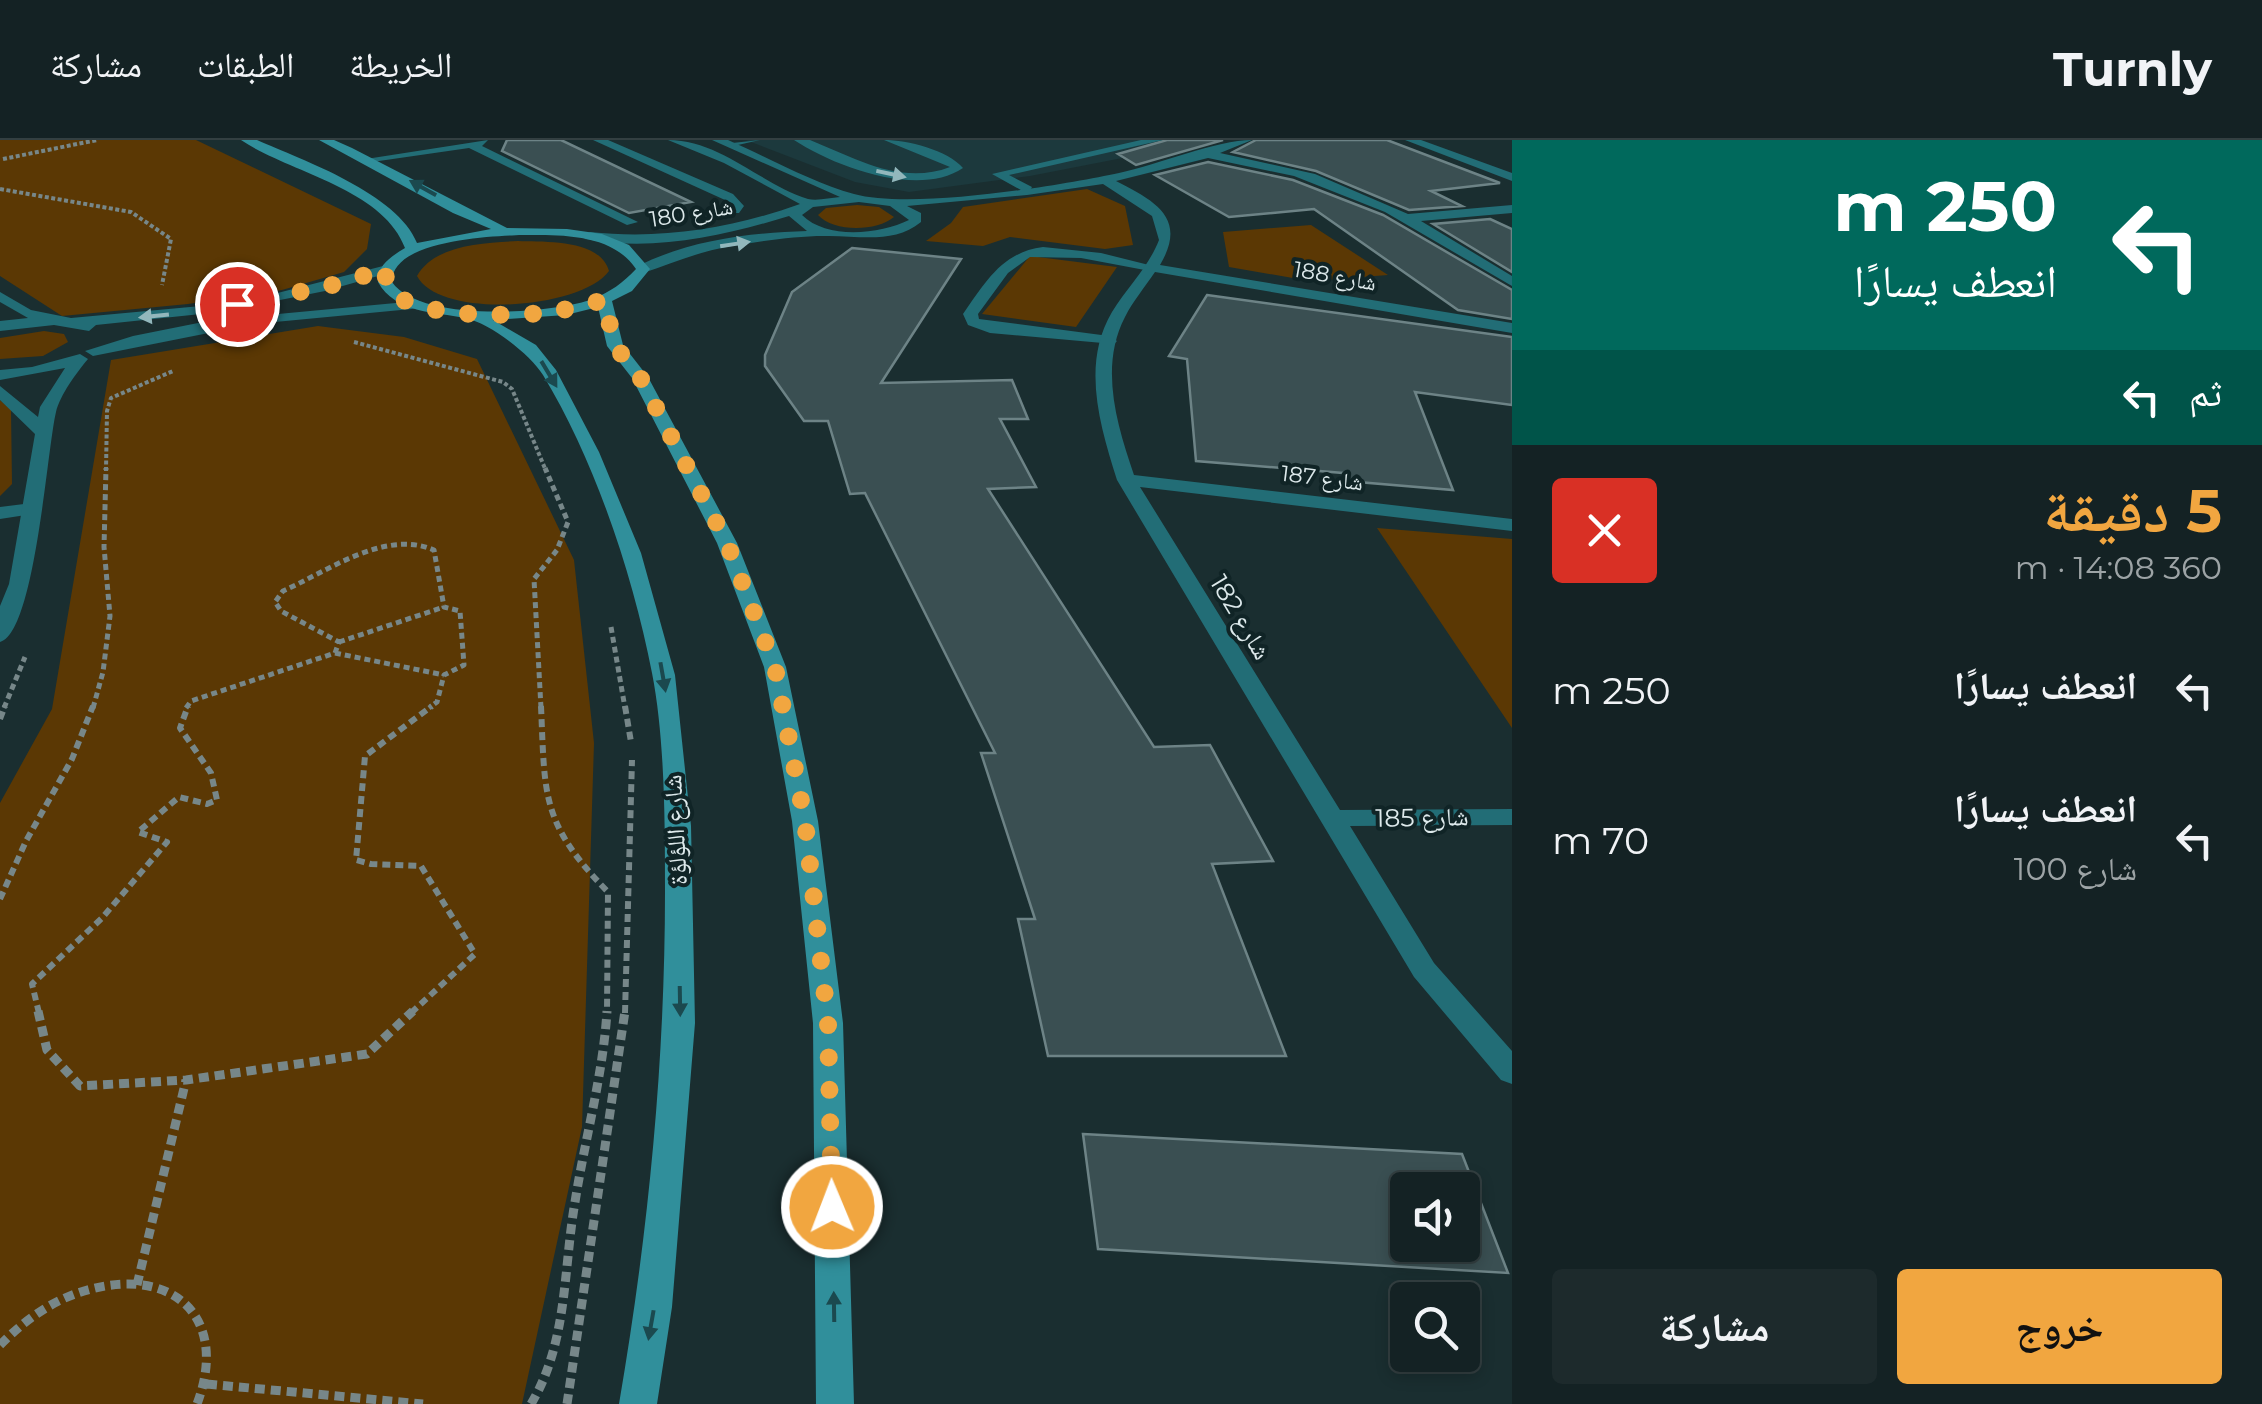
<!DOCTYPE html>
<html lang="ar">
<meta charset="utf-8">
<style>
:root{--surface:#142224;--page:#1d2a2c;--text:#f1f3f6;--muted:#9da4a6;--line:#333f41;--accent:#f1a640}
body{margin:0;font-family:Montserrat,"Noto Naskh Arabic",sans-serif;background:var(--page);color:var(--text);direction:rtl;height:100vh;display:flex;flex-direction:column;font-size:38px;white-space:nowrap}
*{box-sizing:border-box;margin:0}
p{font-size:32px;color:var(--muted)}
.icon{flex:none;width:55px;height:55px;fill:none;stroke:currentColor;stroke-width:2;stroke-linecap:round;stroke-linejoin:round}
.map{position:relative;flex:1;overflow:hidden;direction:ltr}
.drawer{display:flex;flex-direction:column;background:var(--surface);width:750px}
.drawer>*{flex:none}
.banner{background:#00695c;color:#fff;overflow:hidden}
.controls{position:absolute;left:1390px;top:1032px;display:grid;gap:20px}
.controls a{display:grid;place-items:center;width:90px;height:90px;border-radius:10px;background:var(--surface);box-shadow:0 5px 15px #0003,0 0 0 2px var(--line);font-size:50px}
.pin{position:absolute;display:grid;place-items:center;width:85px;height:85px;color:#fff;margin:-42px;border:5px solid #fff;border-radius:50%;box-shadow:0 2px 10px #0007}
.me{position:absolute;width:110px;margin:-55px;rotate:359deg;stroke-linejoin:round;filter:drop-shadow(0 0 8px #0008)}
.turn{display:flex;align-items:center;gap:35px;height:210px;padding:0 40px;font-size:45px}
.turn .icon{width:130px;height:130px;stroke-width:2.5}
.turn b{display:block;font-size:70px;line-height:85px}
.then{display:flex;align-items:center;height:95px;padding:0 40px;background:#0003;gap:20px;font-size:38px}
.round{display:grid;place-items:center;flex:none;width:105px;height:105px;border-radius:10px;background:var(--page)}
.head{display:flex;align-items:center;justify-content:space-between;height:170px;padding:0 40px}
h1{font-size:60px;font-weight:700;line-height:75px;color:var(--accent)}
.button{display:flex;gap:20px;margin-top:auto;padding:20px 40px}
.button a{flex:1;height:115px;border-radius:10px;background:var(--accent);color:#111;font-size:40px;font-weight:700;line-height:115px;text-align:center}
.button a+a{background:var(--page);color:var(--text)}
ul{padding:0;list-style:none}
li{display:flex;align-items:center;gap:30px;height:150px;padding:0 40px}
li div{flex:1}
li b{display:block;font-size:38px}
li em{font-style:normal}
header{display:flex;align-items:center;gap:60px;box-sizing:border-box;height:140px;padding:0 50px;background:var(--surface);border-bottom:2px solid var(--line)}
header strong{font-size:48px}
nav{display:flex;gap:55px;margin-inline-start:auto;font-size:35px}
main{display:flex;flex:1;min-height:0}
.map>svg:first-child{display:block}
</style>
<header>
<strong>Turnly</strong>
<nav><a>الخريطة</a><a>الطبقات</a><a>مشاركة</a></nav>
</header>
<main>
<section class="drawer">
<div class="banner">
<div class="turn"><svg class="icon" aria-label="left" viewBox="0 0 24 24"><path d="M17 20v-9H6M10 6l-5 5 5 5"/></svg><div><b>250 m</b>انعطف يسارًا</div></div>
<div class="then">ثم<svg class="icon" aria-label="left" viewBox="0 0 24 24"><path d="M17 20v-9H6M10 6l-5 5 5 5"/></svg></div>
</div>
<div class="head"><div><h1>5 دقيقة</h1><p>360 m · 14:08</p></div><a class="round" style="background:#d93025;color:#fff"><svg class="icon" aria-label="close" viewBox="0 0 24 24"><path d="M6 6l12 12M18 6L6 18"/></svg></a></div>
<ul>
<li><svg class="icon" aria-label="left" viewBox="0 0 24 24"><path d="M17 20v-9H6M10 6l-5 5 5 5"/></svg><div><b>انعطف يسارًا</b></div><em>250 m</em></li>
<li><svg class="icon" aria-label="left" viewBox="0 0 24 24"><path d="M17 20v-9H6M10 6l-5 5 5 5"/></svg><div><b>انعطف يسارًا</b><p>شارع 100</p></div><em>70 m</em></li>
</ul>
<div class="button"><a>خروج</a><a>مشاركة</a></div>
</section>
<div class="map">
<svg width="1512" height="1264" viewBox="0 0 1512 1264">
<rect width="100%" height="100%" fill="#1a2e30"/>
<path fill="#1c393d" d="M746,0H1193L1179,7L1030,36L909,52L855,42Z"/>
<path fill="#5b3804" d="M0,0H196L371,84L367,109L344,132L282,150L188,164L62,176L0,136Z
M1087,49L1125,66L1133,105L1105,109L1010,97L983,106L926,101L951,83L963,67Z
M857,65L879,67L894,77C876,92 833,92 818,75L826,68Z
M1311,85L1388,135L1310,141L1229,127L1223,92Z
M518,101C545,102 600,99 609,131C582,169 440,180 417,136C435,104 485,103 518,101Z
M1030,116L1117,127L1076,187L982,174Z
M318,186L404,197L477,219L574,420L594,603L582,987L522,1264H0V663L52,569L111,220Z
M44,191L64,194L68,202L43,216L0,219V198Z
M0,260L11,270L12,344L0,356Z
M1377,388L1512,399V588Z"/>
<path fill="#3a4f52" stroke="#6d8386" stroke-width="2.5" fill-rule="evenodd" d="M507,0H561L691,62L629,73L502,11Z
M1167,0H1223L1136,25L1118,14Z
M1256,0H1387L1500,43L1431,51L1462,66L1409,70L1316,31L1233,12Z
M1208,22L1293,40L1383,75L1512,150V179L1458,170L1314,69L1229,77L1155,35Z
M1490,79L1512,89V132L1433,84Z
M852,108L961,119L881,243L1012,240L1028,279H1000L1036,347L988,349L1154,607L1210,605L1273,721L1212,724L1286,916H1048L1018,779H1035L981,613H995L865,353L850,354L828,281H804L765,226V215L792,152Z
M1207,155L1512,197V265L1415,252L1453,350L1346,341L1343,333L1196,321L1187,219L1169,216Z
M1083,994L1462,1014L1508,1133L1098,1109ZM1408,1050H1462V1105H1408Z"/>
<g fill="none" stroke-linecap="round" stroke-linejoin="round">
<path stroke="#778789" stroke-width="4" stroke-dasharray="4 2.5" stroke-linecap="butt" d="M3,19L97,0
M0,49L131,72L171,99L162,145
M354,202L503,242L512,249L546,331
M106,331L107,271L111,258L173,231"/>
<path stroke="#778789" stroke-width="5" stroke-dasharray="6 4" stroke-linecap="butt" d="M611,487L625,568
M339,502L444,467
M335,513L444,535
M4,568L25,517
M93,568L103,532L110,476L104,407L106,328
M186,568L191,561L335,513L339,502L281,471L275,462L283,451C328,431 385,389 434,410L444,467L460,471L464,525L444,535L437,562L429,568
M541,568L534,439L557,410L568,382L545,328"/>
<path stroke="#778789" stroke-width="6" stroke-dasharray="8 5" stroke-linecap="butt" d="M541,566C545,657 541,683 608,752L607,873
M625,566L631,602
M0,579L5,566
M0,759L26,701L72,619L93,566
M39,873L32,844L102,778L167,702L138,692L179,657L207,664L217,660L211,633L180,588L188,566
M411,873L475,814L421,726L371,724L356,720L365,616L432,566
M625,873L632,620"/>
<path stroke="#778789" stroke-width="9" stroke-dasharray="10 6" stroke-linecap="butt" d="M38,871L47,910L80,946L186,940L367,914L413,871
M137,1145L186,940
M0,1205C26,1179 55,1158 91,1149C176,1127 229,1180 197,1264
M207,1244L423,1264
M531,1264C568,1202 563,1131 575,1062C585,998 603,936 607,871
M567,1264L625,871"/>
<path fill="#226d76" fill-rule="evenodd" d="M488,0L482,6L638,82L627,85L469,8L372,22L366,19Z
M593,0H608L733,54L744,66L739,73H731V66L725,60Z
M760,0L729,7L723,4Z
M794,0H810C855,18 901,46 950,27L884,0C907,0 948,10 963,28C919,58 835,27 794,0Z
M1141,0H1163L1009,35L1032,47L1028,54L992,34Z
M1043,107L1101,113L1157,127L1150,131L1081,118L1030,117L1008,133L978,174L979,179L1109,196L1117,201L1114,204L990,193L968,185L963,174C985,143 1002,112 1043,107Z
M32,363L42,369L39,373L0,379V367Z"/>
<path fill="#226d76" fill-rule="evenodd" d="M668,0C721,0 760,44 808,59C817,61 830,58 840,57L712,0H728C767,17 813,43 854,54C912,70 1058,46 1119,33C1157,25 1217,0 1252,0L1220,13L1315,34L1408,74L1512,65V73L1421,81L1512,136V146L1385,72L1294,36L1208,18L1116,41C1155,61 1188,78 1160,125L1512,183V193L1155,132C1145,147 1133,161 1125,177C1099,227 1117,285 1134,335L1512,379V391L1140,347L1340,670L1512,669V685L1350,686L1434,823L1512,911V944L1501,940L1414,837L1117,340C1100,286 1081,224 1112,172C1128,146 1148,128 1159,100L1152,76L1103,44L1027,55L907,66L921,73V82C893,105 857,95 824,96C795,96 762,101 732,106C700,111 673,123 643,133L638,132V126C690,100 749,93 807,91L789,76C724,96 653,112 585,99L583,96L590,92C662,100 733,88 800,64L724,23ZM859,62L890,66L909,80C880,94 827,100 802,75L813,67Z
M1405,0H1421L1512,33V41Z
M387,125L392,126V132L325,151L241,168L234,164Z
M0,152L31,170L71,178L201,166L208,170L201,174L96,185L89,191L54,185L0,191V181L28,178L0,162Z
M417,161L422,162V168L254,184L93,216L85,211L133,196L213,180Z
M80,214L88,219C77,232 60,255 56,272C47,309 35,493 0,502V466L9,444L35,294L0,260V246L38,277L40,267L65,228L0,240V230L32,227Z"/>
<path fill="#308f9b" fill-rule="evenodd" d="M241,0H257C303,20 398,54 417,103L491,89L453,73L319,0H334L352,8L507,88L567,89L602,94L629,105L650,129L632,151L612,161L623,205L648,237L737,403L786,527L818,681L843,883L854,1264H816L813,883L792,681L764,527L717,403L632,238L607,206L598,167L566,175L493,180L536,205L556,230L599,312L641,413L675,535L691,686L695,883L672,1167L657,1264H619C648,1095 665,924 665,752C665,684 665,599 652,533C633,435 595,321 543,235C530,214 490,183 465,178C435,172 395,173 378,142C377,125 392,116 405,108C383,48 288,32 241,0ZM522,95C560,95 612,93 636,129C623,143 610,152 593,159C551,174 420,183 392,142C391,100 492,96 522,95Z"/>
</g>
<defs><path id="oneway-solid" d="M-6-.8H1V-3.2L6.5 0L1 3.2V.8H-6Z" transform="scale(2.5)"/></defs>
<g fill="#92b7bc">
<use href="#oneway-solid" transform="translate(891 34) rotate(12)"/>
<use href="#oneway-solid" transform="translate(735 104) rotate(-9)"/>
<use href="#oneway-solid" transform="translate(154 176) rotate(174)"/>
</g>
<g fill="#1b494f">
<use href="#oneway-solid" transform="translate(423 48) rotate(-151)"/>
<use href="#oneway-solid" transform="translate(549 234) rotate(59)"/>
<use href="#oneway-solid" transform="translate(663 537) rotate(80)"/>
<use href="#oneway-solid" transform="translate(680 861) rotate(89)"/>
<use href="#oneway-solid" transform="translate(834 1167) rotate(-91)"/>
<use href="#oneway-solid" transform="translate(651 1185) rotate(100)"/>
</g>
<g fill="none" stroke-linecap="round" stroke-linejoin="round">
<path stroke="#f1a640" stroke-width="18" stroke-dasharray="0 32.4" d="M237,164L325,147L387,129C371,181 513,176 542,173C563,171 584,165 604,160L615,206L640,237L727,403L775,527L805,681L828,883L832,1067"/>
</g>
<g text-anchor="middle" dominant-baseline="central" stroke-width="8" stroke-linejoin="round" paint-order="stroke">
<g font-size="22" fill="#dde9eb" stroke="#102426">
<text transform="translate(691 73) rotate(-9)">شارع 180</text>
<text transform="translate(1335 136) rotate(10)">شارع 188</text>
<text transform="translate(1322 338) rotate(7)">شارع 187</text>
</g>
<g font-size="25" fill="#dde9eb" stroke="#102426">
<text transform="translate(1241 477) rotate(59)">شارع 182</text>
<text transform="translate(1422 677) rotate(-1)">شارع 185</text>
<text transform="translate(675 690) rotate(-93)">شارع اللؤلؤة</text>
</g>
</g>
</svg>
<div class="controls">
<a><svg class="icon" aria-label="sound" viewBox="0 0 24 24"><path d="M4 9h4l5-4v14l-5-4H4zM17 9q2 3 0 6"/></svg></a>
<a><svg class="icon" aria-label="search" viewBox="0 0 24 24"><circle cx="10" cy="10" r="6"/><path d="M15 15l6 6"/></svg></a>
</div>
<div class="pin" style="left:237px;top:164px;background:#d93025"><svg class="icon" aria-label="arrive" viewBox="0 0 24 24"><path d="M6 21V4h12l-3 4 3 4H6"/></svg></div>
<svg class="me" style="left:832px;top:1067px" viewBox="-20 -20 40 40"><circle r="17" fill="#f1a640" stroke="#fff" stroke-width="3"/><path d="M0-11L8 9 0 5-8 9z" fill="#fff"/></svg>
</div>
</main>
